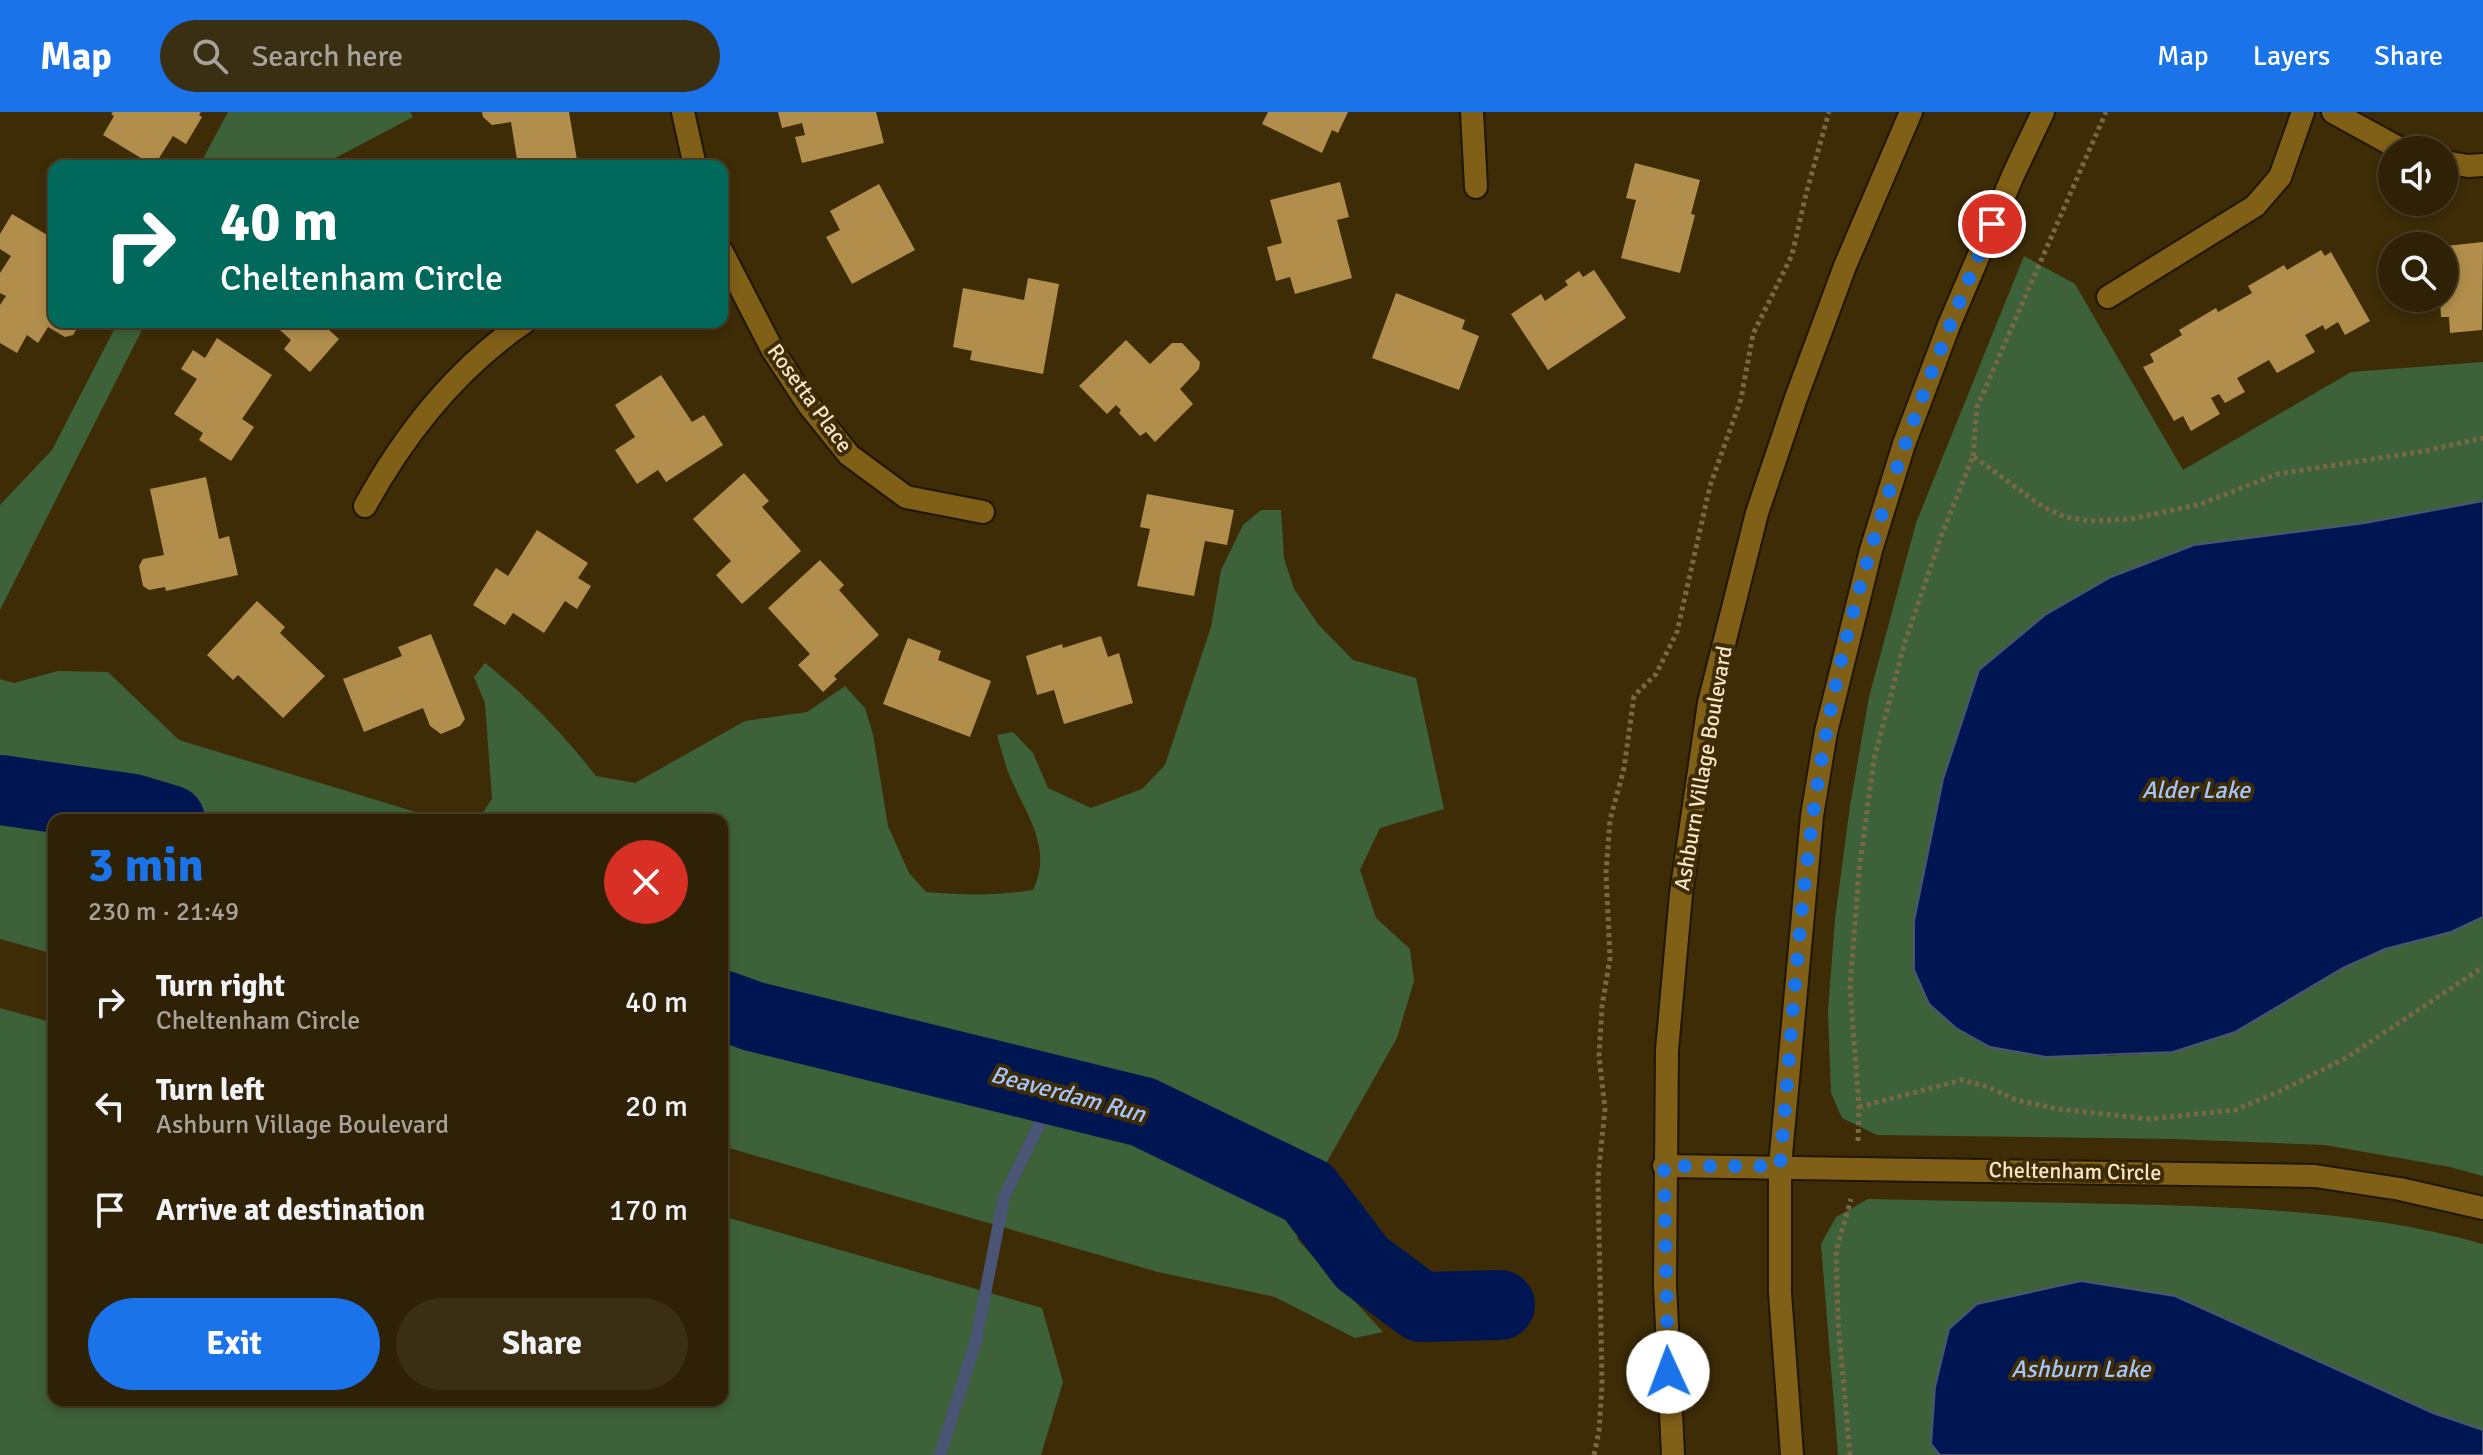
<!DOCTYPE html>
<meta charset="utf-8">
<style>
:root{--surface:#2e2105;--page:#3a2e13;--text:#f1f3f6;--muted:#a7a39a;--line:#493e27;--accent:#1a73e8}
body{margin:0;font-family:Signika,sans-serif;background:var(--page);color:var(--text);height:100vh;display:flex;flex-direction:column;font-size:30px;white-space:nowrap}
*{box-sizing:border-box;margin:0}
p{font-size:26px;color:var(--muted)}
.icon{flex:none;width:44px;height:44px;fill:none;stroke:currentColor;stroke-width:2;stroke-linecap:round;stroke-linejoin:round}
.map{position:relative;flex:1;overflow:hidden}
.sheet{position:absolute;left:48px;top:702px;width:680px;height:592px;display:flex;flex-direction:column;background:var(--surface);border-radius:16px;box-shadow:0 4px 12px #0003,0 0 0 2px var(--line)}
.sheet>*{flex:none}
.hud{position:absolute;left:48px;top:48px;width:680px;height:168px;border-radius:16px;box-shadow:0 4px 12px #0003,0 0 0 2px var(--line);background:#00695c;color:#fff;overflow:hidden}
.buttons{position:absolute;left:2378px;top:24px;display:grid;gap:16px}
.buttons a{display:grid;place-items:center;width:80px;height:80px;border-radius:50%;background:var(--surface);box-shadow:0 4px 12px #0003,0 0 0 2px var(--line);font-size:40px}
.pin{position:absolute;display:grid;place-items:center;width:68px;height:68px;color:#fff;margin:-34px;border:4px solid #fff;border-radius:50%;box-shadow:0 2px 8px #0007}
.me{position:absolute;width:88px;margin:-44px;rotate:358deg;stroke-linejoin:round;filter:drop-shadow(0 0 6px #0008)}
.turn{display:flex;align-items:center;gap:28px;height:168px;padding:0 40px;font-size:36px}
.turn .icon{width:104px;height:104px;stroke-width:2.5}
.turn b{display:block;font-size:56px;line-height:68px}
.round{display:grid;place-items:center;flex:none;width:84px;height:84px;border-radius:42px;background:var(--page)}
.summary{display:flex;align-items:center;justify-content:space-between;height:136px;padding:0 40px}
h1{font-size:48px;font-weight:800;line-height:60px;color:var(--accent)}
.action{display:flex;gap:16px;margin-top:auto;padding:16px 40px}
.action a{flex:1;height:92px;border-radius:48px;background:var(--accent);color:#fff;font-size:32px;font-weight:800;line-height:92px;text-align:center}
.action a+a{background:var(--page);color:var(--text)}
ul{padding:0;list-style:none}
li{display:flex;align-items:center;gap:24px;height:104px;padding:0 40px}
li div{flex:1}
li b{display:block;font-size:30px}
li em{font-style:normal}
header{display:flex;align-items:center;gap:48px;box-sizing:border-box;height:112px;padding:0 40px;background:var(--accent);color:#fff}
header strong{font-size:38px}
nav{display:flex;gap:44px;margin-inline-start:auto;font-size:28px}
.search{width:560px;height:72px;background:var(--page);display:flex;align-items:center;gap:20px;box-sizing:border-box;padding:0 28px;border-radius:44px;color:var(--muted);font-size:30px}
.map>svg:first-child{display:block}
</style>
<header>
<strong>Map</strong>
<div class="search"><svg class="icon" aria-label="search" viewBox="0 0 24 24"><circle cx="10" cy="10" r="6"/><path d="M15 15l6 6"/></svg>Search here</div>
<nav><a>Map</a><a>Layers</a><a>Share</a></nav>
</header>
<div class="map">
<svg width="2483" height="1343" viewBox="0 0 2483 1343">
<rect width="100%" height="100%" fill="#3e2c07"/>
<path fill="#3d6139" d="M228,0H410L413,5L320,54H199Z
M2024,144L2075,172L2183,358L2351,260L2483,250V389L2365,411L2194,433L1979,558L1943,667L1914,809V858L2107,944L2173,940L2235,920L2343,856L2385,837L2451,820L2483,805V1064L2450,1055L2325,1033L2173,1027L1877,1023L1842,1006L1831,981L1828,899L1835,807L1850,694L1869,585L1916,411Z
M118,210H146L0,498V393L52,338Z
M1261,398H1281L1284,446L1294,477L1318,512L1353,548L1416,566L1444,697L1380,716L1360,758L1376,806L1410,837L1414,869L1397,926L1324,1055L1297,1127L1383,1220L1355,1226L1275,1185L1158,1160L722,1034V708H478L492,687L485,591L474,565L485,551C527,584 563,622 596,664L635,671L745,609L807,600L845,574L865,596L873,622L888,714L909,761L926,780C962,783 997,784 1033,778C1053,736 1027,704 1010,665C1005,652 1001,637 997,623L1013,620L1033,641L1048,676L1091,696L1142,677L1165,653L1211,515L1221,458L1243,413Z
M58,559L108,560L179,628L442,708H54V842L0,827V567L14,571Z
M0,896L54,911V1288H722V1104L1042,1196L1063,1270L1041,1343H0Z
M1868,1087C1952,1089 2036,1090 2119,1092C2241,1095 2365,1099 2483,1132V1318L2433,1301L1935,1275L1931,1332L1940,1343H1838L1821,1132L1836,1105Z"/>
<path fill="#001653" stroke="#4a5475" stroke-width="2" d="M2483,389V805L2451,820L2385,837L2343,856L2235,920L2173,940L2046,945L1990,935L1956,916L1929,892L1914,858V809L1943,667L1979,558L2045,503L2111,465L2194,433L2365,411Z
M2081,1169L2175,1184L2433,1301L2483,1318V1343H1940L1931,1332L1935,1275L1949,1217L1977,1192Z"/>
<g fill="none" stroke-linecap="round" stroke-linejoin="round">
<path stroke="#4a5475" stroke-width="12" d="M940,1343L976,1228L1004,1085L1056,978"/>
<path stroke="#001653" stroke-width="70" d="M0,678L133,697L170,708
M722,893L752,904L1143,1000L1308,1080L1362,1151L1421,1195L1500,1193"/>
</g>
<path fill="#b28e4c" d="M113,0H201L199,3L202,5L186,32L173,24L154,54L103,23L114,4L111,2Z
M482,0H569L578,54H518L511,10L492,13L483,5Z
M778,0H876L884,31L802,51L795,25L805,23L802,11L782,16Z
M1268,0H1348L1338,21L1332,18L1322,41L1262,12Z
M412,46L422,47L427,54H401Z
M1635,51L1700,68L1691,102L1695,103L1680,161L1621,146L1636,88L1626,86Z
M1340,70L1349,105L1337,108L1352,166L1295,182L1290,165L1276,169L1267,135L1282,131L1270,88Z
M879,72L915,138L852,172L826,125L840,118L830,99Z
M12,102L54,127V210H81L73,223L65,225L48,215L38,231L27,223L17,241L0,231V193L6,184L0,181V161L11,144L0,137V122Z
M2483,130L2482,218L2450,221L2449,205H2441L2440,186H2444L2446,134Z
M2321,138L2325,144L2331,140L2370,209L2345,223L2338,210L2325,218L2323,213L2305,223L2315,240L2277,261L2269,248L2237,266L2245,280L2225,291L2219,282L2211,286L2220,302L2191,319L2183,304L2174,309L2143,255L2154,250L2150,242L2182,223L2179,218L2216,196L2218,200L2252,181L2248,174L2284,153L2287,158Z
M1594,158L1626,206L1548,258L1511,202L1541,182L1545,189L1568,173L1565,169L1579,159L1583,165Z
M1028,166L1059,172L1043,262L970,248L972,239L953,235L963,176L1024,188Z
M1396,181L1465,208L1462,217L1479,224L1459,278L1372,246Z
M271,210H334L328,217L339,227L310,260L284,237L291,228Z
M217,226L272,263L242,307L254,315L231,349L199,328L203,321L174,302L197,267L181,257L193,238L205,246Z
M1126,228L1150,252L1172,231H1182L1200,250L1199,257L1180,277L1193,292L1155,330L1146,320L1140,324L1119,301L1121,298L1116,293L1107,302L1079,274Z
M661,263L692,310L704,303L723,333L666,370L658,358L637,372L615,338L635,325L615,293Z
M744,361L769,389L762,395L801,439L742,492L716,463L731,449L693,407Z
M206,365L219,427L229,424L238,463L166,479L165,475L149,478L143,474L139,454L143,447L164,443L150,377Z
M1147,382L1234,398L1227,433L1205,429L1194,484L1137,474L1150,417L1140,415Z
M537,418L588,451L578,466L591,474L577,497L565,489L544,521L513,501L505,513L473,493L496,456L508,464Z
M820,448L844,473L839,478L879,523L834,564L837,567L823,580L798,553L810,542L768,496Z
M257,489L285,515L280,521L325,564L283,606L238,563L233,568L207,543Z
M431,522L465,607L460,614L441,622L430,614L423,596L364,620L343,567L402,544L398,535Z
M1101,524L1108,545L1119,541L1133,591L1064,612L1054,578L1037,583L1026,544L1062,532L1063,536Z
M908,526L941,539L938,548L991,569L970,625L883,592Z"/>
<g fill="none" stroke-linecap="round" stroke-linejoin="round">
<defs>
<path id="minor" d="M683,0L695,54
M1472,0L1476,75
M2333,0L2402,38
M2444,50L2468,54L2483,53
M722,140L772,237L808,292L849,343L906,385L983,400
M2108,185L2255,94L2280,65L2303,0
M365,394C404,323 457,256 525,210
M1664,1054L2315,1064L2400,1077L2483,1096"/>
<path id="secondary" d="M1673,1343L1665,1173L1667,938L1681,782L1709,591L1757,401L1796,286L1845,154L1911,0
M1792,1343L1780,1181V1054L1812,704L1826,620L1871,438L1904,332L1949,213L2014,61L2043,0"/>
</defs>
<use href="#minor" stroke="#201602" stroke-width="26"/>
<use href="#secondary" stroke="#201602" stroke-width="26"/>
<path stroke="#7a6844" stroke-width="5" stroke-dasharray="4 4" stroke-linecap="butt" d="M1973,344L1977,295L2106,0
M1859,995L1962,968L1988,975L2016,988L2058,997L2150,1007L2235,998L2278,980L2346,946L2483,855
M1858,1029L1859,995L1850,876L1859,759L1874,647L1905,530L1942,422L1973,344L2043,395L2065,405L2090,409L2131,407L2201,392L2277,362L2425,339L2483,326
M1594,1343L1599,1319L1602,1272L1598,1065L1605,997L1599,944L1602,894L1610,846L1606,761L1610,708L1624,656L1634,584L1656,562L1677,520L1710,374L1741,287L1753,222L1792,143L1806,82L1829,0
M1850,1343L1838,1210L1836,1139L1851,1087"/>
<use href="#minor" stroke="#805f17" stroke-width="22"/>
<use href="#secondary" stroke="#805f17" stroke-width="22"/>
</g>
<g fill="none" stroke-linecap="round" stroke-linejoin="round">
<path stroke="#1a73e8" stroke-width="14" stroke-dasharray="0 25.2" d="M1668,1260L1664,1054H1780C1793,911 1800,764 1826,622C1858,446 1922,276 1992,112"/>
</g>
<g text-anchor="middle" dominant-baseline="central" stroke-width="8" stroke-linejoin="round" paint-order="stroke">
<g font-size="22" fill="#f6e4c3" stroke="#3e2c07">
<text transform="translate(810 286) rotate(54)">Rosetta Place</text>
<text transform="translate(1703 656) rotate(-80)">Ashburn Village Boulevard</text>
<text transform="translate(2075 1059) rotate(1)">Cheltenham Circle</text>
</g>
<g font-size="24" font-style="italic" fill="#a5c5fd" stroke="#3e2c07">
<text x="2196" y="678">Alder Lake</text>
<text transform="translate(1068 982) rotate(15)">Beaverdam Run</text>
<text x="2081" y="1257">Ashburn Lake</text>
</g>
</g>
</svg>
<div class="buttons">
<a><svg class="icon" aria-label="sound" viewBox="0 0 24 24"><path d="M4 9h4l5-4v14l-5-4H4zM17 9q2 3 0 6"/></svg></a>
<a><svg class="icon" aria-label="search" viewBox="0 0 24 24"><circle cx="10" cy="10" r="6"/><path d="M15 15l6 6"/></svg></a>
</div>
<div class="pin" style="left:1992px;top:112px;background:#d93025"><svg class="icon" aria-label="arrive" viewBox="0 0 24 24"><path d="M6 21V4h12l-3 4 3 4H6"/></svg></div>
<svg class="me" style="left:1668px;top:1260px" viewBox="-20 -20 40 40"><circle r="19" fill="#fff"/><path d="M0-13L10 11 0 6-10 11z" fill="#1a73e8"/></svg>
<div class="hud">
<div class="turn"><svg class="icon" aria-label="right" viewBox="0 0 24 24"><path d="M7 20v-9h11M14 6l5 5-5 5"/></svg><div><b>40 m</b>Cheltenham Circle</div></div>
</div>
<section class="sheet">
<div class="summary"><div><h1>3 min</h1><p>230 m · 21:49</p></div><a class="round" style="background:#d93025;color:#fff"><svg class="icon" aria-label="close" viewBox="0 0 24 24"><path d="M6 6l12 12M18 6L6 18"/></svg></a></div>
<ul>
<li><svg class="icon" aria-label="right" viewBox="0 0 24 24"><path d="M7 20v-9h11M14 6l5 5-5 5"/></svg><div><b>Turn right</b><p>Cheltenham Circle</p></div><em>40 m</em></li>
<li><svg class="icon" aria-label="left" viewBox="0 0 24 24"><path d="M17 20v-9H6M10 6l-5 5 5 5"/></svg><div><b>Turn left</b><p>Ashburn Village Boulevard</p></div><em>20 m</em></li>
<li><svg class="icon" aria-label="arrive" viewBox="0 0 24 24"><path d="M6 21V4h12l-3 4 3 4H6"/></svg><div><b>Arrive at destination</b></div><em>170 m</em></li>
</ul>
<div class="action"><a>Exit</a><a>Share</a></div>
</section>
</div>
